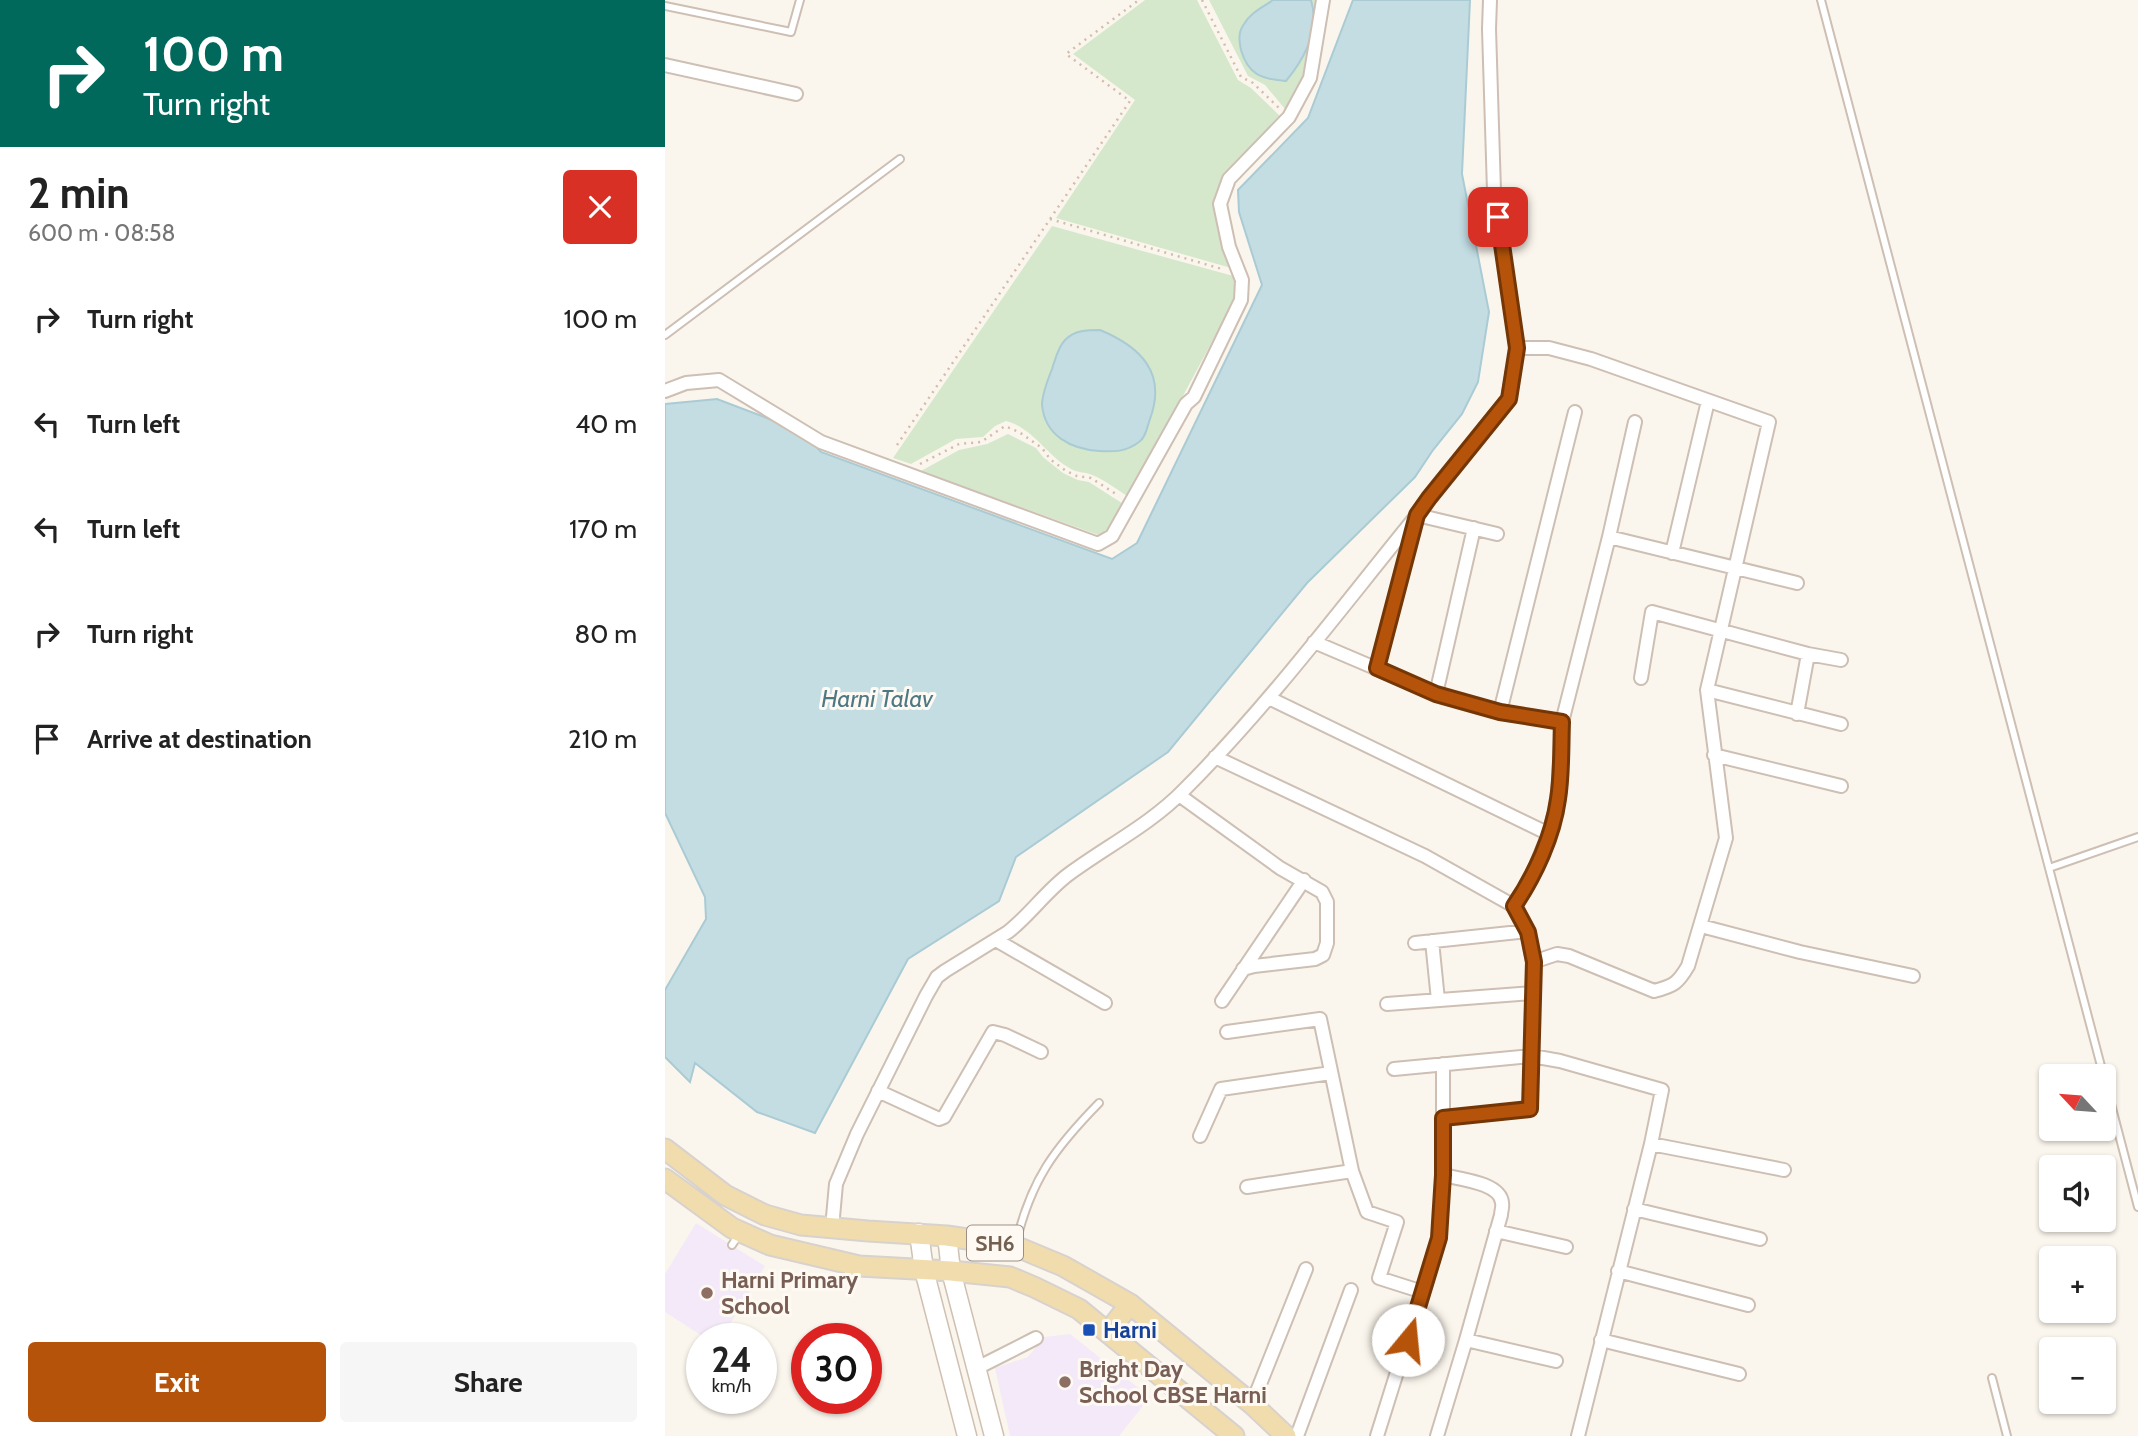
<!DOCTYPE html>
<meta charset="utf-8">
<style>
:root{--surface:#fff;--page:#f6f6f6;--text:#222;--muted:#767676;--accent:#b45309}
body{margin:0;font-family:Cabin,sans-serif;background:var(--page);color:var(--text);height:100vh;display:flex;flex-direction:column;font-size:26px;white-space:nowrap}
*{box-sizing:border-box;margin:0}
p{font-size:23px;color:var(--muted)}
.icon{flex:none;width:38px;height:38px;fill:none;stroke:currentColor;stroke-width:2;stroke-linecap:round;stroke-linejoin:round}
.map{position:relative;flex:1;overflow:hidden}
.side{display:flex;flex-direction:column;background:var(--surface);width:665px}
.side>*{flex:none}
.hud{background:#00695c;color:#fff;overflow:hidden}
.needle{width:46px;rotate:296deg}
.buttons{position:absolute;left:1374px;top:1064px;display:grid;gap:14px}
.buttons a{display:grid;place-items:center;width:77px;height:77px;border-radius:7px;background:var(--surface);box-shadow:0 2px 5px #0004;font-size:35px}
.speed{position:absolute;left:21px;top:1323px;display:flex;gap:14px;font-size:35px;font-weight:700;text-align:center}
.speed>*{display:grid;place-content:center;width:91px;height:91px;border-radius:50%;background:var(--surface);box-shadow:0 2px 5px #0004;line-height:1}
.speed small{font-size:18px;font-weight:400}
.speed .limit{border:10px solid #d22;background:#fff;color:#111}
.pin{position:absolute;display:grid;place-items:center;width:60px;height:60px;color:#fff;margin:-30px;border-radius:14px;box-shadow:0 4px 10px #0006}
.me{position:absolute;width:77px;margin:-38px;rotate:17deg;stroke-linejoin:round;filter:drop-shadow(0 0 5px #0008)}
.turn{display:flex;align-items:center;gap:24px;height:147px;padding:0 28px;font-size:32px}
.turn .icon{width:91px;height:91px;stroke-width:2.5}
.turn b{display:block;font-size:49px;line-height:60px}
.round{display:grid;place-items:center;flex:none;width:74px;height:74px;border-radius:7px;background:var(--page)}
.head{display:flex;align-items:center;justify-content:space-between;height:119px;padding:0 28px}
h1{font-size:42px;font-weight:700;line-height:52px}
.action{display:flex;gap:14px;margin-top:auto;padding:14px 28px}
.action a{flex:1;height:80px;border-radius:7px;background:var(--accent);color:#fff;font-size:28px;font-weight:700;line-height:80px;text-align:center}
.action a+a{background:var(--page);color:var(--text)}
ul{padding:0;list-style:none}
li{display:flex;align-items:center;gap:21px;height:105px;padding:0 28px}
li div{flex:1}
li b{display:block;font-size:26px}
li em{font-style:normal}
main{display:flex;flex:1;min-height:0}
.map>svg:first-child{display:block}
</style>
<main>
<section class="side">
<div class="hud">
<div class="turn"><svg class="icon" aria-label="right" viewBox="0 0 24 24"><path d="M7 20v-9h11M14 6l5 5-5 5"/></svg><div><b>100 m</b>Turn right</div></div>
</div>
<div class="head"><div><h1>2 min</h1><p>600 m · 08:58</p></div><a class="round" style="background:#d93025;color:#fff"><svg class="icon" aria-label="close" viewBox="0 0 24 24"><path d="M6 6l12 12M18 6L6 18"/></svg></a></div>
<ul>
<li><svg class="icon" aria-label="right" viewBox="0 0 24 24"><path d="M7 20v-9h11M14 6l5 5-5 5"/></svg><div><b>Turn right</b></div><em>100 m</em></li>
<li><svg class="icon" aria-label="left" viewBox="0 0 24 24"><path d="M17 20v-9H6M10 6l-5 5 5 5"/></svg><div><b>Turn left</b></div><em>40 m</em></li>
<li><svg class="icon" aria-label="left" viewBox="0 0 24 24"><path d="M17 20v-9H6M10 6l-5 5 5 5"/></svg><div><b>Turn left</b></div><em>170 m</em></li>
<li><svg class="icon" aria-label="right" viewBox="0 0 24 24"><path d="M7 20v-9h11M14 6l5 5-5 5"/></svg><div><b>Turn right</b></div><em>80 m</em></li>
<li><svg class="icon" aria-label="arrive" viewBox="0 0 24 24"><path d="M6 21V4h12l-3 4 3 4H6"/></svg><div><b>Arrive at destination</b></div><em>210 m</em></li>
</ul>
<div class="action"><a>Exit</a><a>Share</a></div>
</section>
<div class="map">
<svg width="1473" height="1436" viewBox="0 0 1473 1436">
<rect width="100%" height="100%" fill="#fbf6ed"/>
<path fill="#f3e9f8" d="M31,1223L100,1266L56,1339H42L0,1312V1274Z
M405,1334L485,1397L454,1436H345L330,1368L363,1357L379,1337Z"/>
<path fill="#d6e8cc" d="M480,0H532L573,80L586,88L616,117L558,177L552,195L550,206L566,268L391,218L470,100L408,54Z
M544,0H655L642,76L620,109L600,85L583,76Z
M387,226L572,277L573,293L464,497C452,490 440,480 427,475C420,472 413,473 406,469C383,457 368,428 341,421L330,426L318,437L291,439L246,464L228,458Z
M343,434L371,448L378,457L398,473L413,480L424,482L460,505L442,534L436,536L256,471L294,450L322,444Z"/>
<path fill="#c3dde3" stroke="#aacbd4" stroke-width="2" d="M608,0H646C655,30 640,58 621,81C597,79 583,75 576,50C574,40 573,32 579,24C585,13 598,7 608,0Z
M688,0H805L797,174L824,312L813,382L797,414L768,450L750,477L642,583L503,752L351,857L334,901L243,959L150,1133L92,1112L30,1063L25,1082L0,1057V990L41,919L40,897L0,813V404L52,399L136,431L156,452L447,559L472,543L597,285L574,212L573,190L643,118Z
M435,330C476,347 502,373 485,419C482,427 481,437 474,442C461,452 449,452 434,451C406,449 380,436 377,405C377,394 383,379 387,369C390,360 393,347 400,340C410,330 422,330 435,330Z"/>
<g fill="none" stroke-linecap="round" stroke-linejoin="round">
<defs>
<path id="lane" d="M1156,0L1473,1207
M0,6L126,32L135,0
M0,335L235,159
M1384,868L1473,837
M351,1243C366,1180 389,1149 434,1103
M67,1245L75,1233
M1327,1378L1342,1436"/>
<path id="street" d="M825,0L824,29L829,191L852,348
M0,65L131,94
M0,391L21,383L54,380L156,442L433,544L447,536L521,404L529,397L576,300L577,280L564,247L555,204L564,179L624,117L645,78L658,0
M944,537L1132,583
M1007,553L1043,401
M649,642L771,694L835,712L897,722
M712,668L752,515L764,498L843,399L852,348H884L926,359L1104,422L1042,690L1061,838L1023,966C1013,983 1009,986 989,991L904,956L892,954L868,962
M976,678L987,612L1143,654L1176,660
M1042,690L1176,724
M771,694L809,528
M604,698L884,834
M835,712L910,412
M1132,714L1143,654
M1049,755L1176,786
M550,757L760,856L849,906
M514,795L615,868L657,892L662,902V943L658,955L650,959L589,966L578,969
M1036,926L1135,952L1248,976
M331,940L440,1003
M767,941L773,1000
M750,943L863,931
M557,1001L639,880
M722,1004L868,993
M562,1032L655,1019L687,1171L702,1212L732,1222L714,1278L758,1292
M729,1069L867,1056L895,1061L997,1090L986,1144L913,1436
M213,1091L274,1119L279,1117L328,1032L340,1035L376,1052
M778,1118L865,1109L868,962L863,931L849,906L863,885L884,834L893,800L897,722L944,537L970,422
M535,1136L556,1089L666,1073
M986,1144L1119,1170
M778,1175C795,1179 836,1183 837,1203C838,1207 836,1211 836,1215L801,1340
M582,1187L687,1171
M969,1209L1095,1239
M167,1228L171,1184L192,1134L261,996L272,977L280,971L343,932C365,915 381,891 404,874C442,846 486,824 519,790C604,705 676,608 752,515L832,534
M831,1231L901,1247
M953,1271L1083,1305
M936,1340L1074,1374
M312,1368L371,1338
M587,1404L641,1269
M632,1436L686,1290
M712,1436L774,1238L778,1175V1064
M772,1436L801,1340L891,1361"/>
<path id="secondary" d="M254,1233L259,1270L302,1436
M282,1236L286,1271L329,1436"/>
<path id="primary" d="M0,1149L60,1195L100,1215L136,1225L203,1231L282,1236L350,1246L398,1266L465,1304L587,1404L621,1436
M0,1179L67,1228L105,1245L194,1266L286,1271L345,1277L369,1287L414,1309L569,1436
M443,1332L465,1304"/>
</defs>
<use href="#lane" stroke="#cdbfb3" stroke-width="10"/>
<use href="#street" stroke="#cdbfb3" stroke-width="16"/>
<use href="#secondary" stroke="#cfc0b1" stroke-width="21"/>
<use href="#primary" stroke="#d8d2ce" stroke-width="23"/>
<path stroke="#d3bcaa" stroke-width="2.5" stroke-dasharray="2 5" stroke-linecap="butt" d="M537,0L576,77L588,83L614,108
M385,219L557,269
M232,445L465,101L401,54L474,0
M255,464L294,444L316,442L340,426L354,432L377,448L385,459L401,471L412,476L426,478L454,496"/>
<use href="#lane" stroke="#fff" stroke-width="6"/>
<use href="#street" stroke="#fff" stroke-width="12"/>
<use href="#secondary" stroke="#fff" stroke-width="18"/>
<use href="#primary" stroke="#f1dcad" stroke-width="19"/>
</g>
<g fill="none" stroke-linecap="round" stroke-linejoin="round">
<defs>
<path id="route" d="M743,1340L774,1238L778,1175V1118L865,1109L869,962L863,932L849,906C870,875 888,836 893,799C897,774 896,748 897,722L835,712L771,694L712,668L752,515L764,498L844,399L852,348L833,217"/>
</defs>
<use href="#route" stroke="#753606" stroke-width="18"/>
<use href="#route" stroke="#b45309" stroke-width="12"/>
</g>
<g fill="#8d6e63" stroke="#fefaf3" stroke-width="2.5">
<circle cx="42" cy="1293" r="7"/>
<circle cx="400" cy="1382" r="7"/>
</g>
<rect fill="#1a4fb4" stroke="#fefaf3" stroke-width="2.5" x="417" y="1323" width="14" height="14" rx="3.5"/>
<g text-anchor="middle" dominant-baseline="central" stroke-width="6" stroke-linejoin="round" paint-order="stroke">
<rect fill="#fefaf3" stroke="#9d8e82" stroke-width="2" x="302" y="1225.5" width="56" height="35" rx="5"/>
<g font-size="21" font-weight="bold" fill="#746051">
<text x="330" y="1243">SH6</text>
</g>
<g font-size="23" font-weight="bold" fill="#785e54" stroke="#fefaf3" text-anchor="start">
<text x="56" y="1280">Harni Primary<tspan x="56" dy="26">School</tspan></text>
<text x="414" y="1369">Bright Day<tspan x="414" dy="26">School CBSE Harni</tspan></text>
</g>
<g font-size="23" font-weight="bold" fill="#164399" stroke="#fefaf3" text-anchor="start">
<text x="438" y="1330">Harni</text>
</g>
<g font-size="24" font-style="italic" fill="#4d7985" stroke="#fefaf3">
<text x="212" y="698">Harni Talav</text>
</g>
</g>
</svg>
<div class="buttons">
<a><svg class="needle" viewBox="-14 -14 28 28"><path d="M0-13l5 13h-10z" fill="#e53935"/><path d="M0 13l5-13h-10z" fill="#767676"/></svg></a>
<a><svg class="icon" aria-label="sound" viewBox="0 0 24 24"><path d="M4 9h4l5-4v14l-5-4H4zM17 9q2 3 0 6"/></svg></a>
<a>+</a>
<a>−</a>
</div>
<div class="speed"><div>24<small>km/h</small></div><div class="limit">30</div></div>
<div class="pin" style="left:833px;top:217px;background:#d93025"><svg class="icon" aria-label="arrive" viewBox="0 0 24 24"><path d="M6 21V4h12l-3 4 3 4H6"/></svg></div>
<svg class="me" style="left:743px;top:1340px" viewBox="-20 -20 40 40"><circle r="19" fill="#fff"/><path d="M0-13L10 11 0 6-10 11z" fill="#b45309"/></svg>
</div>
</main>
